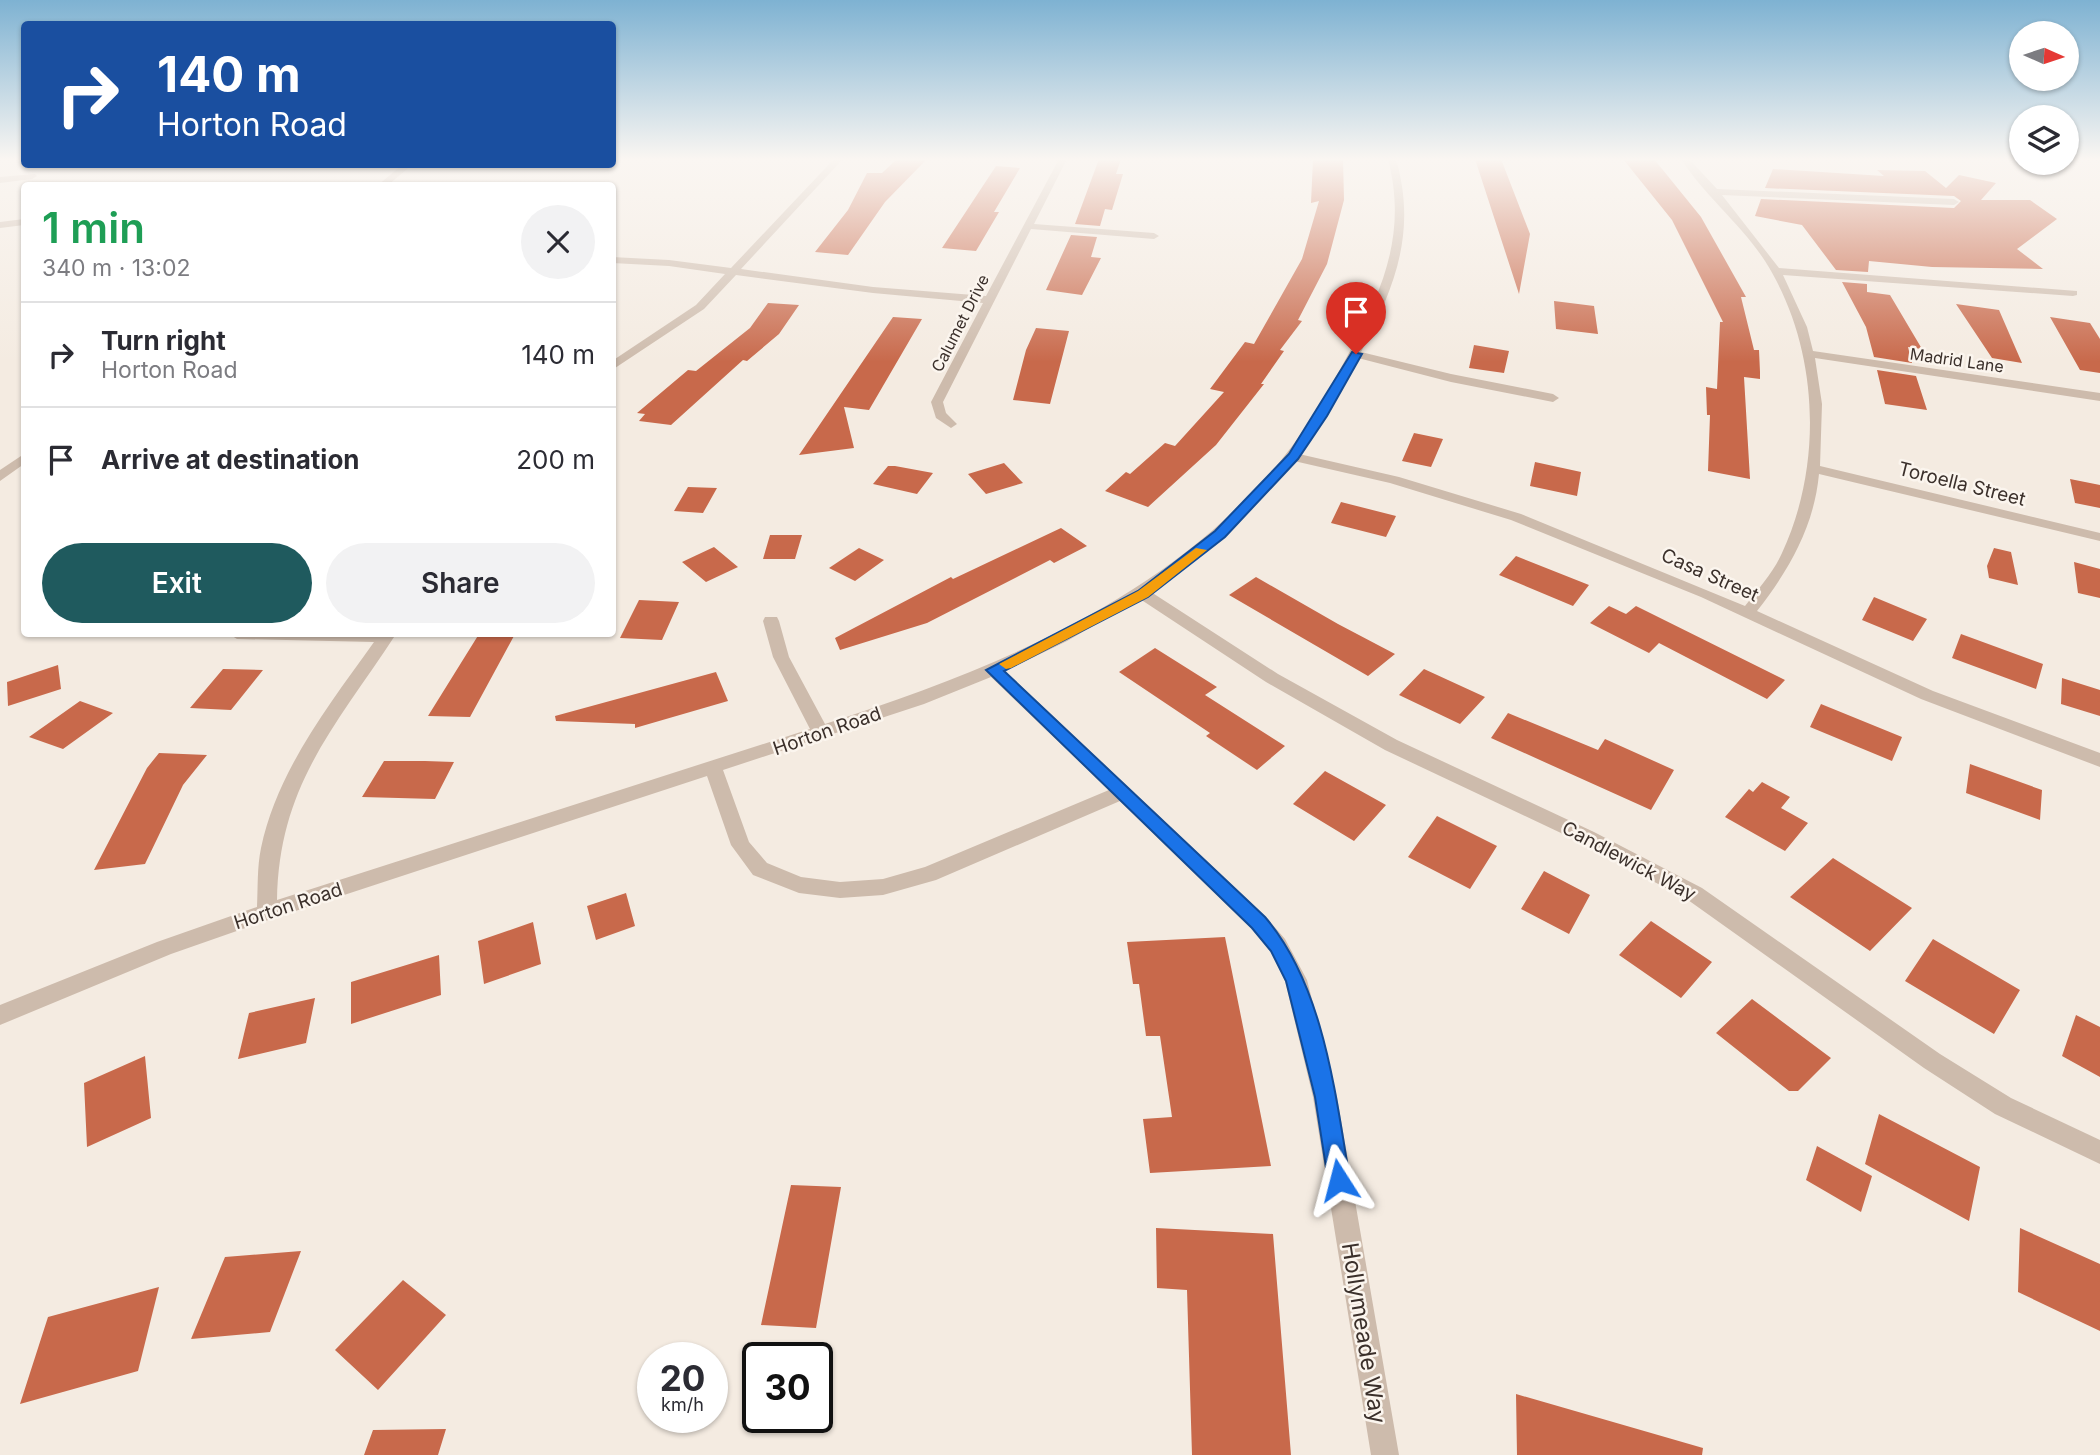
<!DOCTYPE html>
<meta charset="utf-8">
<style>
:root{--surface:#fff;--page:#f2f2f3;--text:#2b2b33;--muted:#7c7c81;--line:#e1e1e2;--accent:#1f5a5e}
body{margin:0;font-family:Inter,sans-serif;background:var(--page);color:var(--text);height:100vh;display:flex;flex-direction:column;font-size:26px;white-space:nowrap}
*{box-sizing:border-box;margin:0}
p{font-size:23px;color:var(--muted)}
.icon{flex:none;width:38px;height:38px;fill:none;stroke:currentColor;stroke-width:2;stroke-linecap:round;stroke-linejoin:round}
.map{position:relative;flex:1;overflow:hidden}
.details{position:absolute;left:21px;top:182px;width:595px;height:455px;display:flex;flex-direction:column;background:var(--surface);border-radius:7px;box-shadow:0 2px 5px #0004}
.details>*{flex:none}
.hud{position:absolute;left:21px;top:21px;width:595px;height:147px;border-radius:7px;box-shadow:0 2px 5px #0004;background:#1a4fa0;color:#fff;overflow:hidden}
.needle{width:46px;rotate:93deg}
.fabs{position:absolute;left:2009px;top:21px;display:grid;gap:14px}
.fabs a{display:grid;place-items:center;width:70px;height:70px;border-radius:50%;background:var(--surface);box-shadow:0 2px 5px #0004;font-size:35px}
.speed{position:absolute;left:637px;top:1342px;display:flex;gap:14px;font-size:35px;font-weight:700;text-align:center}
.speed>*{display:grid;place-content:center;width:91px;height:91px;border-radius:50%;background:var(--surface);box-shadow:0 2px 5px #0004;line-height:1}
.speed small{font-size:18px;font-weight:400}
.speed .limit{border:4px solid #111;border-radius:10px;background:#fff;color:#111}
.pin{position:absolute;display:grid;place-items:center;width:60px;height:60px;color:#fff;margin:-72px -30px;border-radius:50% 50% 50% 0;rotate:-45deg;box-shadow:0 0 7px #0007}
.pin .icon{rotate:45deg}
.me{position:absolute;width:77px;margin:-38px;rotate:351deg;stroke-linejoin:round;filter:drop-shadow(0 0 5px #0008)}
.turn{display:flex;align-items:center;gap:24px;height:147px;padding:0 21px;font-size:32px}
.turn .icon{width:91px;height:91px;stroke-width:2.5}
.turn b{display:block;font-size:49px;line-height:60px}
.round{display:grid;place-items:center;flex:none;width:74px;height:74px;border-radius:37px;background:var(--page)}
.overview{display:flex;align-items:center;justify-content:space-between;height:119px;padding:0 21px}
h1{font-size:42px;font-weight:600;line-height:52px;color:#1e9e55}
.button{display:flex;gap:14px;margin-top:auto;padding:14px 21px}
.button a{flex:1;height:80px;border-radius:42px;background:var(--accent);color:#fff;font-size:28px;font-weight:600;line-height:80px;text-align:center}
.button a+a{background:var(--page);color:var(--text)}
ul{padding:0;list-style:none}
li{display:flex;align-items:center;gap:21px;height:105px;padding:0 21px;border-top:2px solid var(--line)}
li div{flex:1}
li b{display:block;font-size:26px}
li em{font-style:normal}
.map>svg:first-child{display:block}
</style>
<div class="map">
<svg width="2100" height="1455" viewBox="0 0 2100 1455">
<rect width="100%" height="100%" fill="#f4ebe1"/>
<path fill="#c8694b" d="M897,159H927L885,202L848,255L815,252L848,210L867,173H882Z
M1099,159H1121L1116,174H1123L1112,210L1105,209L1100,226L1075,224Z
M1313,159H1343L1344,200L1327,264L1298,320L1302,321L1280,350L1284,351L1261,384H1264L1216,445L1148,507L1105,491L1126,472L1130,474L1165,443L1175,446L1224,392L1210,389L1245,342L1254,344L1302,259L1319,201L1311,203Z
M1475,159H1501L1530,234L1519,294Z
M1623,159H1654L1701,217L1746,297H1741L1754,350H1759L1760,372V379L1744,377L1750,479L1708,471L1710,415H1707L1706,387L1717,389L1720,322H1723L1672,220Z
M996,166L1020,168L994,212H999L976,251L942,248Z
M1773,169L1884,176L1877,170L1925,171L1946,188L1959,175L1996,183L1981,200H2030L2057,219L2017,249L2043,269L1932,267L1869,261L1868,272L1836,270L1802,225L1755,216L1761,199L1954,208L1961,201L1954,196L1765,188Z
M1071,235L1097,237L1091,257L1101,258L1082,295L1046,290Z
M1842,282L1867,284V292L1890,295L1922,349L1908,347L1912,363L1874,357L1866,327Z
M1554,301L1594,306L1598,334L1556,329Z
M768,303L799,305L779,334L747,361L743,360L671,425L639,421L645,414L637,413L688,370L696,371L750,328Z
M1956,304L1999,310L2022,363L1992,358Z
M893,317L922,319L869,410L844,407L854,448L799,455Z
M2050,317L2090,323L2100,339V373L2080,370Z
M1036,328L1069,331L1050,404L1013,400L1026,350Z
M1474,345L1509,351L1504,373L1469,368Z
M1877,370L1916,376L1927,410L1885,404Z
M1414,433L1443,439L1431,467L1402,461Z
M1535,462L1581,472L1577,496L1530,486Z
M1004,463L1023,483L986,494L968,474Z
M888,466H895L933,473L917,494L873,484Z
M2070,479L2100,485V508L2075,503Z
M688,487L717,488L703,513L674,511Z
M1341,502L1396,516L1386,537L1331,523Z
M1061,528L1087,546L1054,563L1050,560L927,623L840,650L835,638L951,577L953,579Z
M770,535H802L795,559H763Z
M714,547L738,567L706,582L682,562Z
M859,548L884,560L855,581L829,568Z
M1994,548L2011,552L2018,585L1989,578L1987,566Z
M1516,556L1589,585L1573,606L1499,575Z
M2074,562L2100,569V598L2078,593Z
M1256,577L1338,624L1395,654L1368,676L1229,595Z
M1874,597L1927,619L1913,641L1862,620Z
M639,600L679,602L662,640L620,638Z
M1609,606L1626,614L1636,606L1785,680L1767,699L1659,643L1649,653L1590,623Z
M479,634H515L470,717L428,716Z
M1961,634L2043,664L2036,689L1952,658Z
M1155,648L1217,687L1205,695L1285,746L1257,770L1206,736L1210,733L1119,672Z
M58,665L61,689L8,706L7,682Z
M223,669L263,670L231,710L190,708Z
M1424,669L1485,697L1460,724L1399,695Z
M716,672L728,701L635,728V724L556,721L555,716Z
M2062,678L2100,690V716L2061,704Z
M80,701L113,713L63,749L29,737Z
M1821,704L1902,737L1892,761L1810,727Z
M1508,713L1598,750L1605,739L1674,770L1651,810L1491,738Z
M159,753L207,755L183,785L145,864L94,870L147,768Z
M384,761H425L454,762L435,799L362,797Z
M1970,764L2042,790L2040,820L1966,793Z
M1325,771L1386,805L1354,841L1293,804Z
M1762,782L1790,797L1781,808L1808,823L1785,851L1725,817L1749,789L1753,792Z
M1437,816L1497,846L1470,889L1408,857Z
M1833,858L1912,908L1870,951L1790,897Z
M1544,871L1590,895L1569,934L1521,909Z
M626,893L635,926L596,940L587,906Z
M1651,921L1712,962L1681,998L1619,955Z
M533,922L541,964L484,984L478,941Z
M1225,937L1271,1166L1150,1173L1143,1119L1172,1117L1160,1036H1146L1139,984H1133L1127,942Z
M1933,939L2020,990L1994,1034L1905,981Z
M439,955L441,995L351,1024V982Z
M315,998L306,1043L238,1059L249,1013Z
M1752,999L1831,1058L1798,1091H1789L1716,1033Z
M2076,1015L2100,1027V1077L2062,1056Z
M145,1056L151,1118L87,1147L84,1083Z
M1879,1114L1980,1167L1969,1221L1865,1164Z
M1817,1146L1872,1176L1861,1212L1806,1180Z
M791,1185L841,1187L816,1328L761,1325Z
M1156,1228L1273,1234L1291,1455H1192L1187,1290L1157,1288Z
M2020,1228L2100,1264V1331L2018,1292Z
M301,1251L270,1332L191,1339L225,1257Z
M403,1280L446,1315L378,1390L335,1350Z
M159,1287L138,1371L20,1404L48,1317Z
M1516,1394L1703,1448L1702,1455H1517Z
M446,1429L438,1455H364L373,1430Z"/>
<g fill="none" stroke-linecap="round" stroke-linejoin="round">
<path fill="#cdbbac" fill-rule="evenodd" d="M834,159H843L741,269L873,287L986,296L1059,159H1067L1034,224L1154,233L1159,236L1154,239L1031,229L943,402L946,413L957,424L951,428L936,418L931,402L983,303L873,293L736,275L704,309L612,370V361L696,305L725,274L669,266L612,263V257L669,260L731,268Z
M1388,159H1396C1417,232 1395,287 1361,352L1451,374L1553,394L1559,398L1553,402L1451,382L1358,358L1337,398L1299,454L1399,477L1521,514L1745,606C1758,589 1773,573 1782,553C1824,463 1819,346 1765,261C1741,224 1704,195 1681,159H1689L1717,189L1954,199L1959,202L1954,205L1722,195L1779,268L2077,291V295L2073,296L1783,275L1807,327L1813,351L2100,393V401L1815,358L1822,404L1820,466L2100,533V541L1819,474C1814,527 1789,570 1757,611L1933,691L2100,753V767L1921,699L1701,597L1511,520L1390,483L1294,461C1254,513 1204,555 1151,592L1278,674L1397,740L1594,832L1702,888L1940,1054L2011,1098L2100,1140V1164L1995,1114L1924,1068L1688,900L1580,842L1385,750L1266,682L1140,599L1067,641L1005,671L1265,916L1285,939L1307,980L1337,1097L1399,1455H1371L1313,1097L1285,981L1271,951L1251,928L1120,801L936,880L883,895L840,898L799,893L753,875L731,845L707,776L271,919L171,954L0,1025V1005L157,942L257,907C258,887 257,867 261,848C277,771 329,705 374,642L237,639L229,634H396C336,726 279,784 277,900L810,729L773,657L763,621L765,617H777L779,621L789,657L825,724C994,669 1167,600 1282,459C1309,426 1330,388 1350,351C1384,287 1407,232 1388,159ZM991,677L1109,790L925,867L883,879L840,882L801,877L767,863L749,842L723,770L924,704Z
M403,164H413L387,186H377Z
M35,174L37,176L32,179L0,183V177Z
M24,219V225L0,228V222Z
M24,454V464L0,481V470Z"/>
</g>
<linearGradient id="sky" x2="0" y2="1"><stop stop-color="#7eb2d2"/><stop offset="0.44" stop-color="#faf6f2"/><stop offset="1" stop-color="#faf6f2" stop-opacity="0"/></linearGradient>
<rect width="2100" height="362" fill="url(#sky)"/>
<path fill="#1a73e8" stroke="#114b97" stroke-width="2" d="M1352,352L1362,354L1327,416L1298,459L1225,537L1148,597L1004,671L1265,917C1324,986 1335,1093 1350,1180L1347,1188L1339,1191L1331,1188L1328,1180L1315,1097L1286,981L1271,951L1252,928L986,670L1138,591L1215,531L1289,454Z"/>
<path fill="#f59e0b" d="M1196,548L1207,550L1148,597L1011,668L1006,669L999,664L1138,591Z"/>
<g text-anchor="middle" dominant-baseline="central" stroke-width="5" stroke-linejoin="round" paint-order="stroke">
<g font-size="16" fill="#3b302b" stroke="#fbf5ee">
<text transform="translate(960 323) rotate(-63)">Calumet Drive</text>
<text transform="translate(1957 360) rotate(8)">Madrid Lane</text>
</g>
<g font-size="19" fill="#3b302b" stroke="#fbf5ee">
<text transform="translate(1962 484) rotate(14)">Toroella Street</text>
<text transform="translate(1710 575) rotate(24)">Casa Street</text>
<text transform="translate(827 731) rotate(-19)">Horton Road</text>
<text transform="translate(1629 861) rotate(28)">Candlewick Way</text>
<text transform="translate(288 906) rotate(-18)">Horton Road</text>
</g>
<g font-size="23" fill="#3b302b" stroke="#fbf5ee">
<text transform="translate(1364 1333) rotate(81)">Hollymeade Way</text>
</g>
</g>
</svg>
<div class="fabs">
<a><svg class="needle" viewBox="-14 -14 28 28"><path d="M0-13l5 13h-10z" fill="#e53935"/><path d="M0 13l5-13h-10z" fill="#7c7c81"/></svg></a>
<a><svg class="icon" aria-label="layers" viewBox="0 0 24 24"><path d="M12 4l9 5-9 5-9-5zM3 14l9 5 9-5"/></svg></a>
</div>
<div class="speed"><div>20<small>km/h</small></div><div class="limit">30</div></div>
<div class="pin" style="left:1356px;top:354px;background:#d93025"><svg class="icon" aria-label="arrive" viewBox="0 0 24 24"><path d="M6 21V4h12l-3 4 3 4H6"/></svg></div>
<svg class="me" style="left:1339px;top:1180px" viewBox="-20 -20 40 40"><path d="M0-17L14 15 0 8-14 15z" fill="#1a73e8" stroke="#fff" stroke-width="4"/></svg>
<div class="hud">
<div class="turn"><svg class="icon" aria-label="right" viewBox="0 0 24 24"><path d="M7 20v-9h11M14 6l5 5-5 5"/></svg><div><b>140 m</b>Horton Road</div></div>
</div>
<section class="details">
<div class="overview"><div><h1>1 min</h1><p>340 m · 13:02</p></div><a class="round"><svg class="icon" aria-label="close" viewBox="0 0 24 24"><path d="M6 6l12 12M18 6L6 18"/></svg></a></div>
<ul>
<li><svg class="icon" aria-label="right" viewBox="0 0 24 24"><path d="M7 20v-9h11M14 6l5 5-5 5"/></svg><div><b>Turn right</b><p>Horton Road</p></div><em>140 m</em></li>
<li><svg class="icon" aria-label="arrive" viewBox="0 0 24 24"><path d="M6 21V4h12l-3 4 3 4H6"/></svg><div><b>Arrive at destination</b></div><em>200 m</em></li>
</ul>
<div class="button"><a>Exit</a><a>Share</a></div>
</section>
</div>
